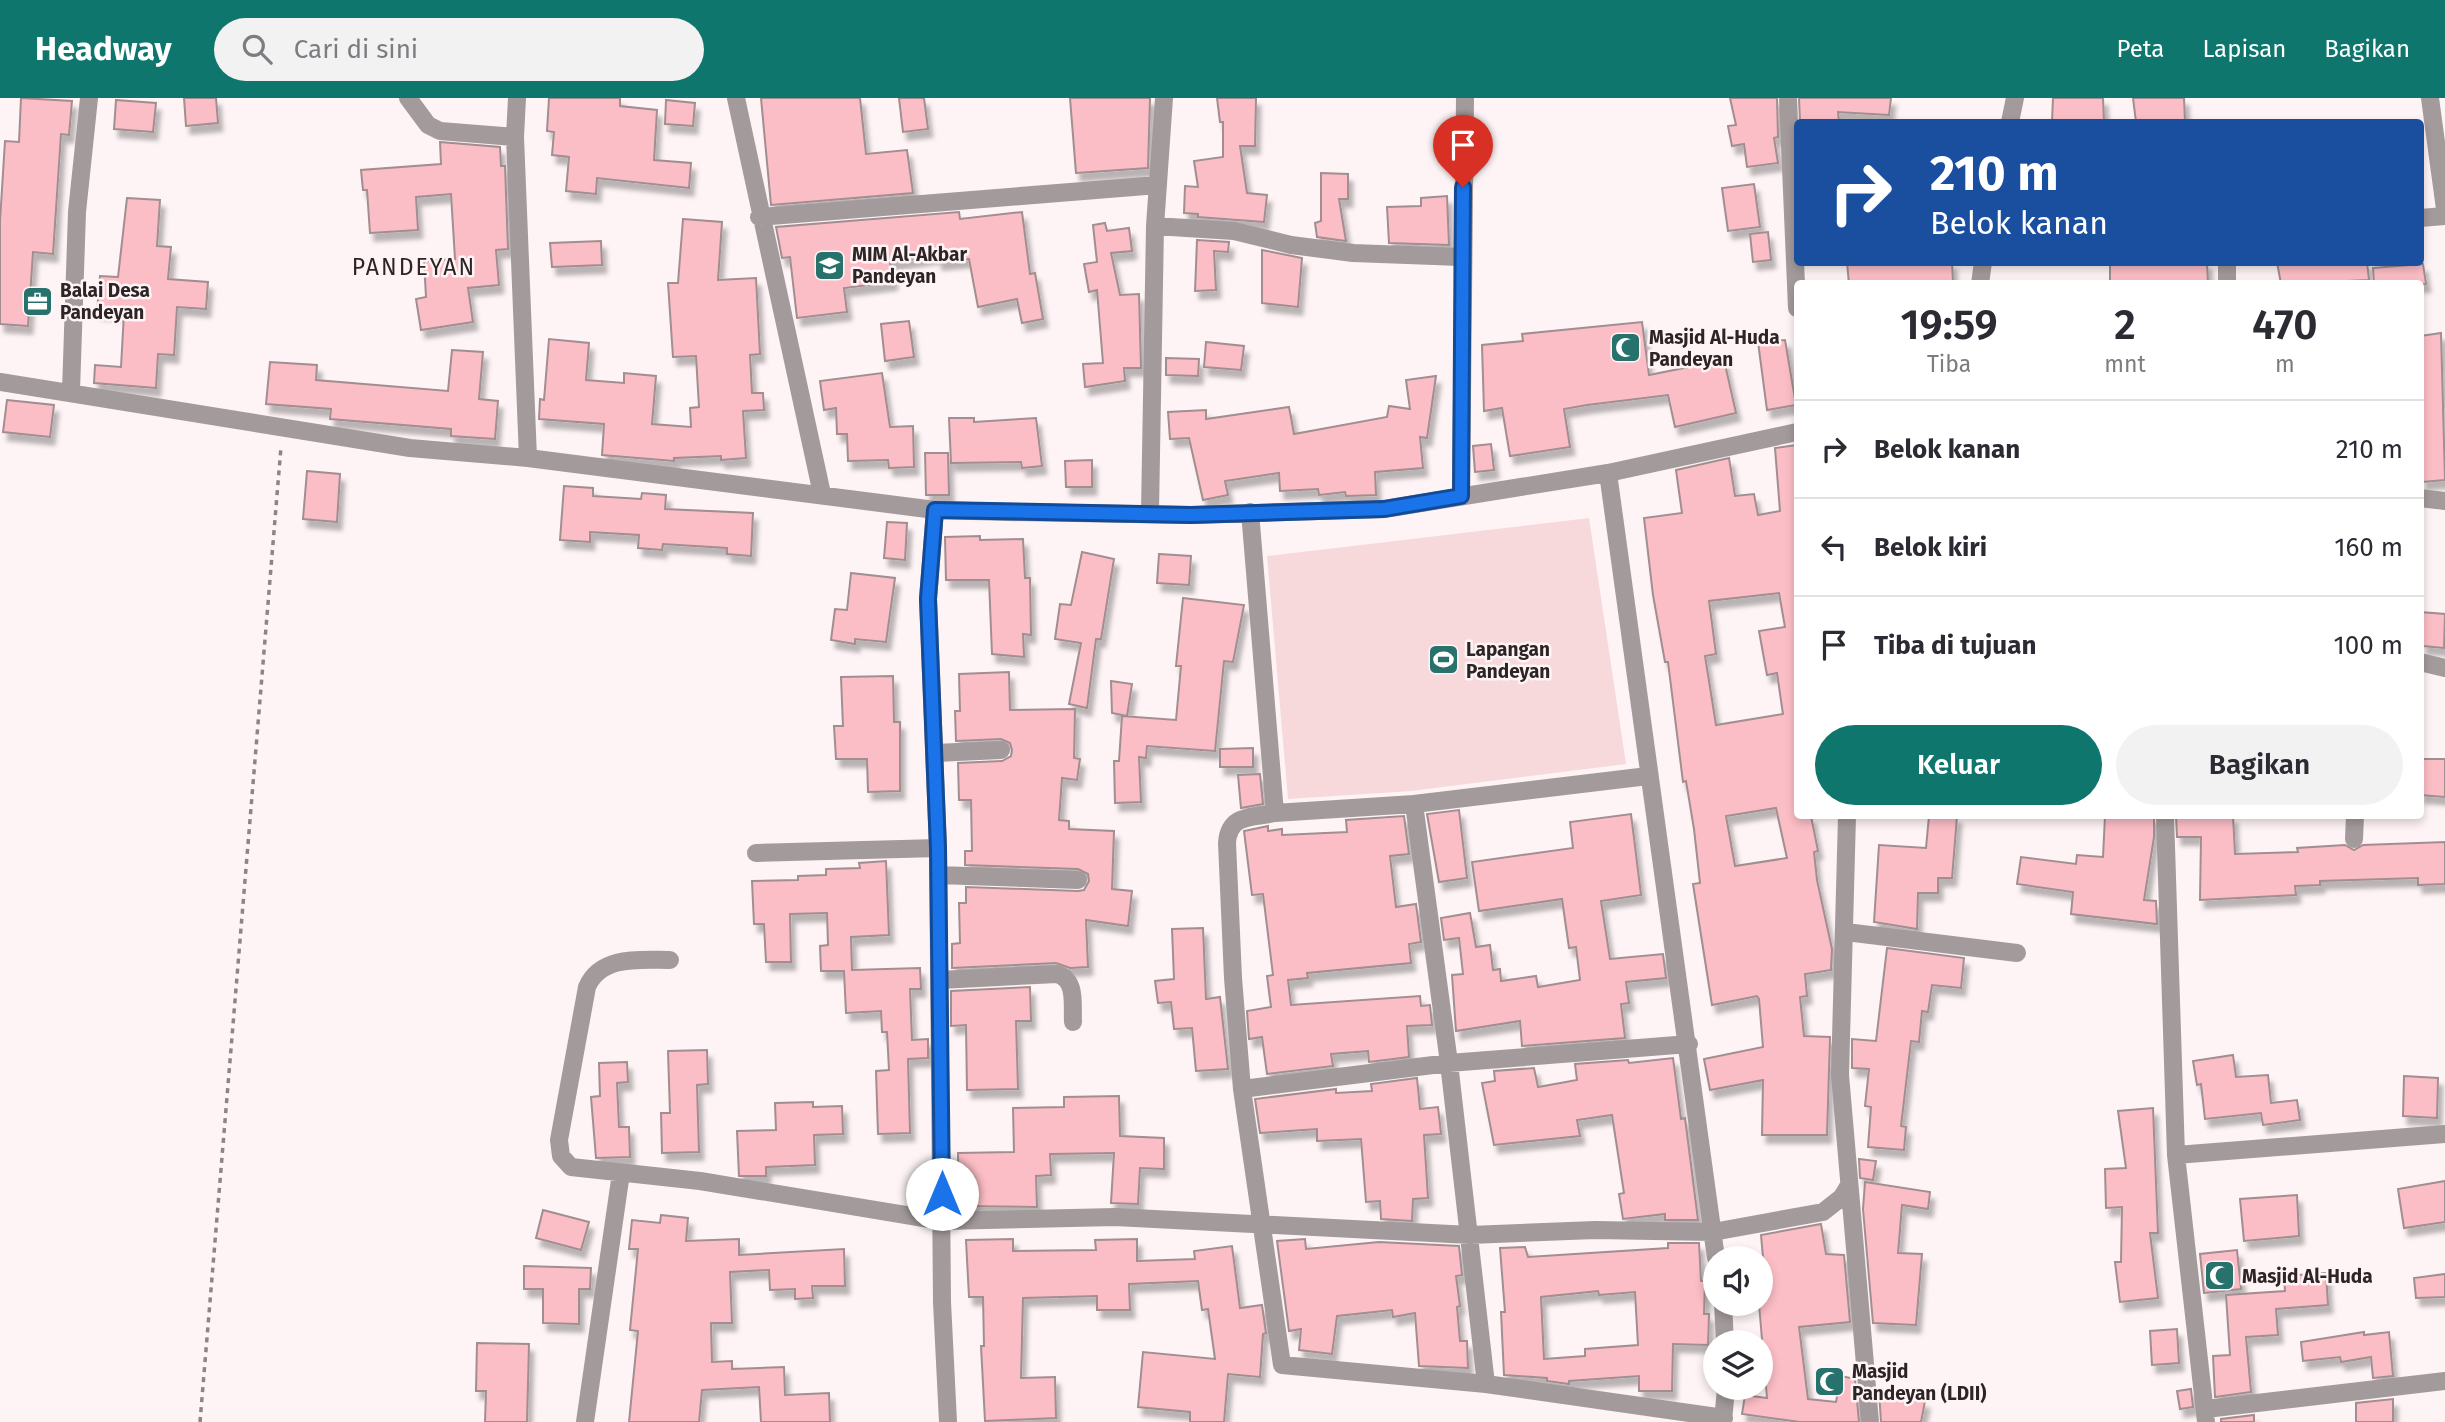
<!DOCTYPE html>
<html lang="id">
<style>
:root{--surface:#fff;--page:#f2f2f3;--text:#2b2b33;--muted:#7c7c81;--line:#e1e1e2;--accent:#0f766e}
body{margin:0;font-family:"Fira Sans",sans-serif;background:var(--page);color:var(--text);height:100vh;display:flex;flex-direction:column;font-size:26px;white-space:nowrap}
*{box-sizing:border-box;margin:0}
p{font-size:23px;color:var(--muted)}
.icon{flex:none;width:38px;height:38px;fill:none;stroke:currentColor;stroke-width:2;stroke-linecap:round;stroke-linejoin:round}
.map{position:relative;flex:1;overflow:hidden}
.details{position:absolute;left:1794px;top:182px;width:630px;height:539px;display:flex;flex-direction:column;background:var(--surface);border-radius:7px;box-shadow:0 4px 10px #0003}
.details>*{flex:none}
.hud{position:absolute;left:1794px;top:21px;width:630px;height:147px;border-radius:7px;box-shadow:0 4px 10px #0003;background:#1a4fa0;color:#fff;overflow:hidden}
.buttons{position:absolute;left:1703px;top:1148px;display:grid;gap:14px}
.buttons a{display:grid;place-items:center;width:70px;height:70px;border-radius:50%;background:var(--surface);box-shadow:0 4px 10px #0003;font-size:35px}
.pin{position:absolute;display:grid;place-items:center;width:60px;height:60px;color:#fff;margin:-72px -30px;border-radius:50% 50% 50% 0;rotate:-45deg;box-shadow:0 0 7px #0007}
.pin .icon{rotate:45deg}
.me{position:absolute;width:77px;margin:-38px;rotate:0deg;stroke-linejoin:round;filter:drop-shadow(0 0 5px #0008)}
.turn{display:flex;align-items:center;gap:24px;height:147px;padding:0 21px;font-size:32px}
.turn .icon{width:91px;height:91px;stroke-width:2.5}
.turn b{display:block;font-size:49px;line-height:60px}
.eta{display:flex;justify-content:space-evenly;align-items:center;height:119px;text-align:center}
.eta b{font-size:42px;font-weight:600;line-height:49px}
.primary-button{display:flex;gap:14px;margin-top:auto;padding:14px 21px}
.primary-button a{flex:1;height:80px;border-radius:42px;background:var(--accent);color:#fff;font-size:28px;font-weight:600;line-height:80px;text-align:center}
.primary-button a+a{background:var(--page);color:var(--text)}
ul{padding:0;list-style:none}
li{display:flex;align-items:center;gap:21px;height:98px;padding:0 21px;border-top:2px solid var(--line)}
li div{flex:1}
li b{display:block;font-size:26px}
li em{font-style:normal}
header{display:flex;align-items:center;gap:42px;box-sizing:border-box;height:98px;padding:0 35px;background:var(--accent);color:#fff}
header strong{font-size:33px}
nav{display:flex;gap:38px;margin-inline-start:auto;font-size:24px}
.search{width:490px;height:63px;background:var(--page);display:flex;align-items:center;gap:18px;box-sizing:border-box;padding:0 24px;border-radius:38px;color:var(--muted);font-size:26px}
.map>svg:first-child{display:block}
</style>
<header>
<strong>Headway</strong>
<div class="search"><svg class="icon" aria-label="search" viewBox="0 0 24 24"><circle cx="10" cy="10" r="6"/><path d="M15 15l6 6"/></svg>Cari di sini</div>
<nav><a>Peta</a><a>Lapisan</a><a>Bagikan</a></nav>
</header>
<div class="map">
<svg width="2445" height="1324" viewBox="0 0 2445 1324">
<defs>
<filter id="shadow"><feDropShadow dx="4.5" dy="8" stdDeviation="2" flood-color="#0004"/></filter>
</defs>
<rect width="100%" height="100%" fill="#fef4f5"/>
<path fill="#f7d9dc" d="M1589,420L1626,666L1411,693L1288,701L1267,458Z"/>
<path fill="#fcbec6" stroke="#a28e90" stroke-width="2" fill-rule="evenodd" filter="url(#shadow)" d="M21,0L72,3L69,37L61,36L53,156L33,154L28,228L0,226V123L5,43L19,44Z
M184,0H216L218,25L186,28Z
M549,0H620V8L657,12L654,62L691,65L689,90L597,80L596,96L566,93L569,59L552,57L554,34L547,33Z
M761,0H860L866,56L907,52L913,95L771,107Z
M899,0H924L928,31L903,34Z
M1070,0H1150L1148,70L1076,75Z
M1217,0H1256L1255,48H1240L1247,95L1267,97L1264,124L1198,119V116L1184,115L1185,88L1198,89L1194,63L1223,59V24H1220Z
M1730,0H1777L1778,39L1774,40L1778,65L1747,69L1744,46L1732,48L1728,28L1736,27Z
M1799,0H1891L1889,17L1838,14L1839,24H1800Z
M2053,0H2103L2104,24H2052Z
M2133,0H2184L2185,24H2136Z
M116,2L156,5L153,34L114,31Z
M666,2L695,5L693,28L665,26Z
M440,44L500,49L501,68H505L508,151L496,152L499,187L468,190L473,224L421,232L416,201L426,199L424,163L455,161L451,96L416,99L418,132L370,135L367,92H363L361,72L441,66Z
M1321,75L1348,76V101H1339L1346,143L1317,139L1315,125L1321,123Z
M1754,86L1760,129L1728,133L1722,90Z
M1447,98L1449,147L1389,145L1387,109L1421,108V100Z
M127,100L160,102L157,148L171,149L168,181L208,184L206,211L177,209L174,257L158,256L156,290L94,285L95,267L121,269L124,215L97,213L100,178L118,179Z
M959,114L960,121L1022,114L1030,176L1035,175L1043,221L1022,225L1017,201L978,209L969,161L938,164L937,157L890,164L893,184L844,190L847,214L797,220L790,159L782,160L776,129Z
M683,121L722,124L718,182L756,180L760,256L750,257L752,295H763L764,312L743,313L746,360L721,362V358L674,360V363L602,357L604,326L539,321L540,301L544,302L549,241L589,245L586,282L624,285V275L656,278L652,326L691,329L690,310L699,309L696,258L673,259L668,185H678Z
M1105,125L1107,133L1129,130L1132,153L1111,155L1120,197L1139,196L1141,270H1124L1125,283L1085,289L1083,266L1103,265L1097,192L1089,194L1084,166L1097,164L1093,127Z
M1768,134L1771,162L1753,164L1750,136Z
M1197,142L1229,144L1228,154L1214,153L1216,192L1195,193Z
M601,143L602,167L552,169L550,145Z
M1262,152L1302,160L1298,209L1262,205Z
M1847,164H1952L1953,184L1849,186Z
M2110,164H2207L2208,186H2110Z
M2277,164H2367L2369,182L2281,186Z
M2423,166L2426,186H2374L2373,170Z
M909,223L914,259L885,263L881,226Z
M1642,224L1649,277L1724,262L1736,315L1675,329L1668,297L1587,307L1564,311L1570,349L1510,358L1502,310L1484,313L1482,247L1523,243L1522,236Z
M2441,235L2445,382L2422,384L2420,238Z
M1785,242L1796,307L1767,312L1758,244Z
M1206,244L1244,248L1241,272L1204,269Z
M452,252L483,254L479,301L498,303L495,341L451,338V331L330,321L331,311L266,306L270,264L317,267L316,282L448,293Z
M1166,260L1199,261L1198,278L1166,277Z
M882,275L890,329L913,328L914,369L889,370L888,362L848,363L847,336H837L836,310L824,312L820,283Z
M1436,278L1427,340L1420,339L1423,370L1375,374L1376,397L1346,398L1345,394L1319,397L1318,391L1280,393L1279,375L1225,383L1228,397L1203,402L1189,340L1170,341L1168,314L1206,312V321L1289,309L1294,336L1387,319L1389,308L1410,311L1406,282Z
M7,302L54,307L50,339L3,334Z
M949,320H974V324L1036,320L1042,368L1022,370L1021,364L951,365Z
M1491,346L1494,372L1475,374L1473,348Z
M1797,347V718H1811L1818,753L1814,754L1817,782L1832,851L1831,872L1805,876L1807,898L1800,899L1804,938L1830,939L1827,1037H1762L1763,982L1710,992L1704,961L1763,949L1759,901L1757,898L1712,907L1693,786L1700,785L1694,731L1686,683L1683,684L1668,564H1665L1653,497L1644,420L1682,415L1676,372L1729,360L1735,398L1754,396L1758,417L1780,413L1775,350ZM1779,495L1785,529L1759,533L1767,577L1777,575L1783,616L1716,627L1705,558L1716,556L1709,503ZM1776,710L1787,760L1735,768L1726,718Z
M925,355H948L949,397H926Z
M1092,362V389H1066L1065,363Z
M307,373L340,376L337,424L303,421Z
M564,388L593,390V398L641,401L642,395L666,397L665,411L753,415L751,458L727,456V450L663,446L662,452L638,450L639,437L590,434V444L560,442Z
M887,424L907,425L905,462L884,460Z
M980,438V442L1023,441L1025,480H1030L1031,537L1023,536L1024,559L992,556L989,482H946L945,439Z
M1082,454L1114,461L1101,541H1096L1087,610L1069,606L1081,545L1055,541L1060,506L1071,507Z
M1159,456L1191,458L1189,487L1157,485Z
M851,475L895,480L886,544L855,541V546L831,542L835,511L847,512Z
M1183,500L1244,507L1233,564L1224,563L1215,653L1147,648L1146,660L1139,659L1141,704L1115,705L1114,663H1119L1122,618L1176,622L1181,568H1176Z
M2420,514L2445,516L2444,550L2423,548Z
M1009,574L1010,612L1075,611L1074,660L1080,661L1077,682L1062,680L1059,722L1069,723V731L1114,733L1112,791L1132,793L1128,828L1086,822L1088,869L1070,870L1056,865L952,870V846L960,845L959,805H966V789L1078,793L1084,792L1089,783L1088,776L1078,771L965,767V753H972L971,702H959L958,665L1002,663L1011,658L1012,652L1010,645L1001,641L956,643L955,613H960L959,576Z
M893,578L894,624H900V693L868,694L867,661H836L834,628H843L841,579Z
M1111,583L1132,586L1127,618L1112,615Z
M1253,650V669H1220V651Z
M2420,661H2445V699L2420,697Z
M1260,676L1263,706L1241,710L1238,677Z
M1459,712L1467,780L1439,784L1427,716Z
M1631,716L1641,797L1601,803L1610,861L1663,856L1666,880L1626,884L1629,905L1621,906L1625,940L1522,948L1520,923L1456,933L1452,877L1463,876L1459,840L1444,842L1441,820L1470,815L1476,849L1490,847L1493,872L1500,871L1501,883L1536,878L1538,889L1580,882L1576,849L1569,850L1562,801L1479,813L1472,764L1573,750L1570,724Z
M1404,718L1409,756L1390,758L1396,809L1416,806L1421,844L1409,846L1411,865L1307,875L1308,880L1288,882L1291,907L1420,898L1421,908L1430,907L1432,927L1407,928L1409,959L1369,964L1368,953L1331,956L1333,968L1267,976L1262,939L1249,941L1247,913L1271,909L1267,878L1273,877L1263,796L1252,797L1244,733L1268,728V733L1282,731V737L1347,734L1346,722Z
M1929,718H1957L1952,780H1938V795H1918L1917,831L1874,824L1879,747L1926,750Z
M2105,718H2154V739L2144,802L2156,803L2157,826L2071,816L2073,794L2017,786L2021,759L2076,766L2077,757L2103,759Z
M2176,718H2233L2235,756L2298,754L2297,750L2345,747L2354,752L2363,747L2445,744V786L2418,787V780L2320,783V787L2295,788L2296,797L2200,802L2201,739H2177Z
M886,763L889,837L851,839L852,872L920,870L921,891H910L912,942L928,941V960L908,961L910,1035L878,1036L876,973L889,972L887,934H882L881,913L846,915L844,873H821L820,848L828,847L827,815L790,816L791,864H766L764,826H754L752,783L798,782V778L826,777V771L860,770L859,765Z
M1203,830L1206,901L1220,899L1228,971L1196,973L1192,930L1174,931L1171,904L1158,905L1155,883L1174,881L1172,831Z
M1887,850L1964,860L1961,890L1932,887L1928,914L1922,913L1919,944L1911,943L1901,1028L1906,1029L1904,1052L1868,1049L1871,1009L1865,1008L1869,971L1852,970V941L1876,943Z
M1030,889L1031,923H1016L1018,991L967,992L966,927L951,928V893Z
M707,952L708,986L697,987L699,1054L662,1055L661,1015H670L668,953Z
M2233,957L2236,979L2268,977L2271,1005L2297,1002L2300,1022L2263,1027L2261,1015L2205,1021L2201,986L2197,987L2193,963Z
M1673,960L1681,1021L1685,1020L1698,1122H1665V1116L1623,1121L1619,1096L1624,1095L1612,1017L1577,1022L1580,1038L1494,1047L1482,985L1495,983L1494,973L1534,970L1538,989L1577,982L1575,966L1628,962L1629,965Z
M627,964L628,984L617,985L619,1029H629L630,1059L596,1060L591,999L600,998L599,965Z
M2404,978L2438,980L2437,1020L2403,1018Z
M1417,980L1420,1011L1438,1009L1441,1036L1424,1037L1428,1100L1413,1101L1412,1123L1381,1121L1380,1103L1366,1104L1361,1041L1317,1043V1031L1260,1035L1255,1001L1336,991V995L1372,993L1371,986Z
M1119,998L1120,1038L1164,1040V1071L1140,1070L1138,1106L1111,1105L1114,1055L1050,1056L1051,1077L1036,1078L1037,1109L959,1108L958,1055L1014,1054L1013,1010L1064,1009V999Z
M813,1004V1009L842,1008L843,1036L814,1037L815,1067L766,1069V1078H739L737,1033L776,1032L775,1005Z
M2153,1010L2158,1135H2150L2158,1200L2120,1204L2115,1164H2121L2122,1109L2106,1110L2105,1071L2126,1070L2118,1013Z
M1859,1061L1876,1063L1873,1082L1860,1080Z
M2445,1083V1124L2404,1130L2398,1091Z
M1865,1084L1930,1094L1928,1111L1902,1107L1898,1155L1922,1156L1916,1227L1873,1225L1863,1111Z
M2297,1097L2299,1138L2244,1143L2240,1101Z
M543,1112L589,1124L581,1152L536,1140Z
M661,1117L688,1120L686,1143L739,1141V1157L844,1151L845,1188H812L813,1200L795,1201V1191L770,1192L769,1172L730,1174L732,1225H711L712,1264L732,1263V1271L784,1269L785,1297L829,1295L830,1324H761L759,1289L702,1292L699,1324H629L638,1233L630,1232L638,1151H629L632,1122L660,1125Z
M1821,1126L1826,1156L1844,1157L1850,1224L1799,1229L1808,1301L1836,1304L1841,1278L1855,1281L1859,1324H1800L1742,1316L1745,1297L1767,1300L1759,1206L1760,1182L1765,1181L1761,1137Z
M1013,1141V1153L1096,1152L1095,1142L1137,1141V1163L1195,1161L1194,1153L1232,1148L1240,1210L1262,1207L1266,1235L1263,1236L1260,1279L1228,1276L1224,1324H1190V1314L1138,1309L1143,1254L1215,1261L1208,1211L1202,1212L1198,1183L1129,1186L1130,1212H1097V1198L1023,1200L1021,1280L1055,1279L1056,1320L985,1323L981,1248H984L983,1199H969L966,1142Z
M1305,1141L1306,1151L1379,1144L1459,1148L1462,1177L1456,1178L1460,1208L1457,1209L1460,1243H1467L1468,1270L1419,1268L1415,1215L1393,1219L1392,1212L1337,1218L1332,1256L1299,1252L1301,1231L1289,1233L1277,1143Z
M1668,1145H1699L1701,1183H1705L1704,1216H1709L1708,1247L1673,1246L1672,1293H1639V1278L1569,1283V1286L1547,1283V1280L1504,1277L1501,1214H1505L1500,1150L1525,1149L1528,1159L1668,1150ZM1598,1193L1599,1197L1635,1194L1638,1247L1585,1251V1258L1544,1261L1541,1199Z
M2237,1152L2241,1191L2204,1195L2200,1156Z
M524,1168L591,1170L590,1191H579V1226L543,1225V1191H524Z
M2326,1175L2328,1207L2276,1211L2278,1237L2246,1239L2251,1294L2215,1299L2213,1258L2230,1257L2226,1197L2285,1193L2284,1178Z
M2445,1176V1199L2416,1200L2414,1180Z
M2177,1231L2179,1265L2152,1267L2150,1233Z
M2364,1234V1237L2389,1234L2393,1278L2373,1280L2371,1259L2341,1264L2340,1259L2303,1263L2301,1244Z
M477,1245L529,1246L527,1324H485L486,1293H476Z
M2191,1291L2193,1309L2180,1311L2177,1293Z
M1879,1294L1925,1303L1921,1324H1881Z
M2393,1301V1324H2356V1305Z
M2254,1317V1324H2221V1321Z"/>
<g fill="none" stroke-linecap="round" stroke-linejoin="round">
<path stroke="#8e8485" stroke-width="3.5" stroke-dasharray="5 5" stroke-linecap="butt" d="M200,1324L281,349"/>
<path stroke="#a39a9b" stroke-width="18" d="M408,0L428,27L440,33L515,39
M517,0L515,39L528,360
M736,0L822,396
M1788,0L1797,210
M2430,0L2445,111
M2010,24L2015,0
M759,119L1158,87
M2420,120L2445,118
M1155,128L1234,133L1291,147L1353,155L1461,159
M1980,186L1983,164
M2227,186V164
M0,284L410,350L528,360L935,412L1009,414L1191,417L1384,411L1608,375L1797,334
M71,293L77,114L89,0
M1608,375L1716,1160
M1461,398L1465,0
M2420,400L2445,403
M935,412L928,501L938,750L942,1204L948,1324
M1150,414L1155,128L1164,0
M1250,414L1275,715L1414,706L1648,678
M2420,564L2445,570
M936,655L1001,652
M1414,706L1449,965L1486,1286
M1275,715C1251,720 1229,716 1227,745L1233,880L1242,991L1282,1267L1486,1286L1724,1320
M1847,718L1840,977L1870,1324
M2165,718L2176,1057L2206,1324
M2354,741L2355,718
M756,755L938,750
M938,777L1078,782
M1846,834L2017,855
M670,862C640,862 601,857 587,889L559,1042L561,1058L571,1069L700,1083L942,1123L1115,1119L1470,1137L1595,1132L1713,1134L1823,1114L1842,1099L1848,1089
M940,882L1057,876C1077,882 1072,906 1073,924
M1242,991L1449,965L1689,946
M2176,1057L2445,1036
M1723,1206L1725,1244
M2206,1311L2445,1283
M585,1324L621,1075
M1723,1324L1726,1290"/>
</g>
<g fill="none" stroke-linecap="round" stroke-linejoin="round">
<defs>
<path id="route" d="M942,1096L938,750L928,501L935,412L1191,417L1384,411L1461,398L1463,89"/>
</defs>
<use href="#route" stroke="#114b97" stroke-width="18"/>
<use href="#route" stroke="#1a73e8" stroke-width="12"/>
</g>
<defs>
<symbol id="school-square" viewBox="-11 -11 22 22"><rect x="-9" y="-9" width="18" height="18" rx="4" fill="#28726e" stroke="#fef4f5"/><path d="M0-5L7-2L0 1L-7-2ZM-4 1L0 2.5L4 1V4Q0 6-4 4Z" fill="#fff"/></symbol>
<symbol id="office-square" viewBox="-11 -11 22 22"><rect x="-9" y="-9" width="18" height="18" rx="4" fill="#28726e" stroke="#fef4f5"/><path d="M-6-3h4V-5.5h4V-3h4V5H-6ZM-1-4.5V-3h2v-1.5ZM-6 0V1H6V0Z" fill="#fff"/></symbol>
<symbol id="mosque-square" viewBox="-11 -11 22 22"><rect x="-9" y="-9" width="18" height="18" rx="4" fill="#28726e" stroke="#fef4f5"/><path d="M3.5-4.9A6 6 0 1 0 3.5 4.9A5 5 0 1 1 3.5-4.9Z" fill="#fff"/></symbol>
<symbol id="stadium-square" viewBox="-11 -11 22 22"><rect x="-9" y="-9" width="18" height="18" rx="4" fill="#28726e" stroke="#fef4f5"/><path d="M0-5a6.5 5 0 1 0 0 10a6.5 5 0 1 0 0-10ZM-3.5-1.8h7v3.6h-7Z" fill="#fff"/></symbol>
</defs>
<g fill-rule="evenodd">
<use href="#school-square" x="812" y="150" width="35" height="35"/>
<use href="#office-square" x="20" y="186" width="35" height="35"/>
<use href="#mosque-square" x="1608" y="232" width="35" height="35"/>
<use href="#stadium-square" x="1426" y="544" width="35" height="35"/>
<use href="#mosque-square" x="2202" y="1160" width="35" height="35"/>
<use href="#mosque-square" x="1812" y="1266" width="35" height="35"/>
</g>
<g text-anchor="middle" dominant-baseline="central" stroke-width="5" stroke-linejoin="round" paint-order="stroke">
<g font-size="19" font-weight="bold" fill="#2d2425" stroke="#fef4f5" text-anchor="start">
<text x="852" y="156">MIM Al-Akbar<tspan x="852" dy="22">Pandeyan</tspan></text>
<text x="60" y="192">Balai Desa<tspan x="60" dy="22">Pandeyan</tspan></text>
<text x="1649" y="239">Masjid Al-Huda<tspan x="1649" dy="22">Pandeyan</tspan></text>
<text x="1466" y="551">Lapangan<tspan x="1466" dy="22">Pandeyan</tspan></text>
<text x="2242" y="1178">Masjid Al-Huda</text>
<text x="1852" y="1273">Masjid<tspan x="1852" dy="22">Pandeyan (LDII)</tspan></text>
</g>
<g font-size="23" letter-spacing="2" fill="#2d2425" stroke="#fef4f5">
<text x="414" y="169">PANDEYAN</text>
</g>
</g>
</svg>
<div class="buttons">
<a><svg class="icon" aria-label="sound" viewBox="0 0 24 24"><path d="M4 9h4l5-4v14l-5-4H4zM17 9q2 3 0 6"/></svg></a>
<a><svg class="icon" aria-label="layers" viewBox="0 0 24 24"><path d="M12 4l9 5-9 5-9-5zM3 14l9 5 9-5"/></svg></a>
</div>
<div class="pin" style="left:1463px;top:89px;background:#d93025"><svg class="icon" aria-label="arrive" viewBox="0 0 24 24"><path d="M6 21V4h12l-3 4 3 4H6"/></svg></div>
<svg class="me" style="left:942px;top:1096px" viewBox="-20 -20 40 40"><circle r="19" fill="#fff"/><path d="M0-13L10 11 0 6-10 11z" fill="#1a73e8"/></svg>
<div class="hud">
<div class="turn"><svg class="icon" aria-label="right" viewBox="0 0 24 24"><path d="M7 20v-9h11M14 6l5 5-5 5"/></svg><div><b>210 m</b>Belok kanan</div></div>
</div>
<section class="details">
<div class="eta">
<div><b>19:59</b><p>Tiba</p></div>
<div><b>2</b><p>mnt</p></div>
<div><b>470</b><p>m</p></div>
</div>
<ul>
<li><svg class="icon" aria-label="right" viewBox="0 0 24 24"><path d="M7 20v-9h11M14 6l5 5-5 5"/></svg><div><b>Belok kanan</b></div><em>210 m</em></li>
<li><svg class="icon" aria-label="left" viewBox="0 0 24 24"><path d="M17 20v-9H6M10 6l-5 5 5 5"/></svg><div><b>Belok kiri</b></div><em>160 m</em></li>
<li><svg class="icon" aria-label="arrive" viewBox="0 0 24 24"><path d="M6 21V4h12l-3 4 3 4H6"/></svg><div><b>Tiba di tujuan</b></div><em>100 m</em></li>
</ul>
<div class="primary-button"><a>Keluar</a><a>Bagikan</a></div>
</section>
</div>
